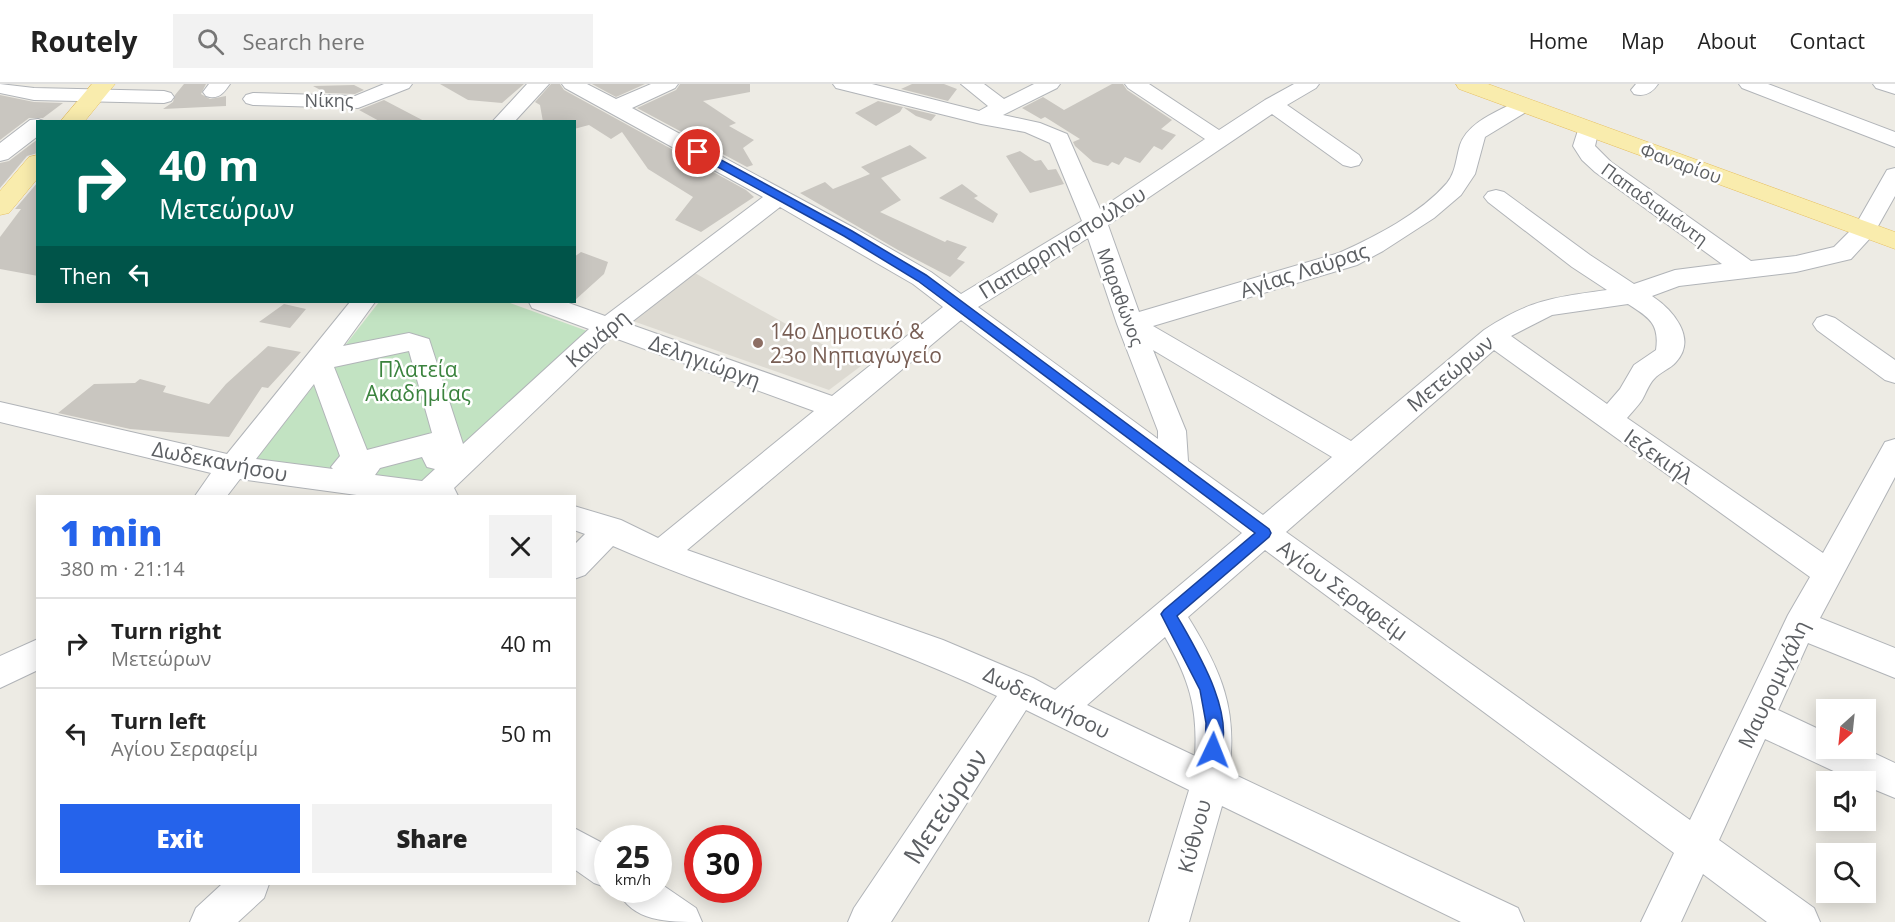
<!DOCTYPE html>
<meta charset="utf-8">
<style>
:root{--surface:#fff;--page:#f2f2f2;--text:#222;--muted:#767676;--line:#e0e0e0;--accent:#2563eb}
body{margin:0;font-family:"Open Sans",sans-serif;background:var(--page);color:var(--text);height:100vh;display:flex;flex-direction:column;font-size:22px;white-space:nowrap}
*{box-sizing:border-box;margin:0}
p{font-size:20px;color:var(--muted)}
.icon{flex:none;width:33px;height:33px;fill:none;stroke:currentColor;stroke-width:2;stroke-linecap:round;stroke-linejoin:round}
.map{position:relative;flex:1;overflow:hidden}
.details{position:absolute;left:36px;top:411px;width:540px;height:390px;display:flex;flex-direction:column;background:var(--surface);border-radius:0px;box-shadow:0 3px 15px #0003}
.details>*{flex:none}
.guide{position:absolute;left:36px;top:36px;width:540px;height:183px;border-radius:0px;box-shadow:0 3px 15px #0003;background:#00695c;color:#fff;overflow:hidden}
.needle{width:39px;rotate:207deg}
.tools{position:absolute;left:1816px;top:615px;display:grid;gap:12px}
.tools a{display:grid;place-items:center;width:60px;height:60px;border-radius:0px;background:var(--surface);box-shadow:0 3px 15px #0003;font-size:30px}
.speed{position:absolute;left:594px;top:741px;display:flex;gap:12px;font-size:30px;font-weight:700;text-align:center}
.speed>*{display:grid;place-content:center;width:78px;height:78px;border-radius:50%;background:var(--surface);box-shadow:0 3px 15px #0003;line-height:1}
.speed small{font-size:15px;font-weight:400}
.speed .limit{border:9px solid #d22;background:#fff;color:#111}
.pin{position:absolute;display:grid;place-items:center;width:51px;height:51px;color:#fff;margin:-26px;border:3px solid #fff;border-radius:50%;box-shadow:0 2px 6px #0007}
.me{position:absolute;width:66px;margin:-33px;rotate:2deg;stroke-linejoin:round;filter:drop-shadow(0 0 4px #0008)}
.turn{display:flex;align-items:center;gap:21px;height:126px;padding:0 24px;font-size:27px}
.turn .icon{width:78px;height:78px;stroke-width:2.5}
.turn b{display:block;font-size:42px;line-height:51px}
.then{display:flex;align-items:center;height:57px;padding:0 24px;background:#0003;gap:12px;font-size:22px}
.round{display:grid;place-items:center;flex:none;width:63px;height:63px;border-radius:0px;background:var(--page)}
.headline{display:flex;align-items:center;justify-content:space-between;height:102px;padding:0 24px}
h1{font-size:36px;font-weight:800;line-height:45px;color:var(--accent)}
.cta{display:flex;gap:12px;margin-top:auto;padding:12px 24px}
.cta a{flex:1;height:69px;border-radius:0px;background:var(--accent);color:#fff;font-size:24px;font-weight:800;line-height:69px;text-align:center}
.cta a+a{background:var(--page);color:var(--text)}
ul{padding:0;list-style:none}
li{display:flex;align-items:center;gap:18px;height:90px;padding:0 24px;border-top:2px solid var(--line)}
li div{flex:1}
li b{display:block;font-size:22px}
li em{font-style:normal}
header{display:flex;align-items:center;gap:36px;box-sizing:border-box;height:84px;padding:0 30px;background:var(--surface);border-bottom:2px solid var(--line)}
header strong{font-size:28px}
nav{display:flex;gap:33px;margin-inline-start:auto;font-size:21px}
.search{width:420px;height:54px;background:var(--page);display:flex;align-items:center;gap:15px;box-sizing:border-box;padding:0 21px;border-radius:0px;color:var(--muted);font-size:22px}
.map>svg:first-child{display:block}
</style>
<header>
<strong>Routely</strong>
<div class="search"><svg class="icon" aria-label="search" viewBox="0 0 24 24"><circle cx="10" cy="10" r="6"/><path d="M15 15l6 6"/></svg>Search here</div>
<nav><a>Home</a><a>Map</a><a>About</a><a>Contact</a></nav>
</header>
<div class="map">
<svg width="1895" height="838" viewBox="0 0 1895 838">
<rect width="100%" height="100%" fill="#edebe4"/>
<path fill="#dddad2" d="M693,188L861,282L829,306L630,236Z"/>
<path fill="#c2e3c2" d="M379,218H507L590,248L424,400L254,378Z"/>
<path fill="#c9c6c0" d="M184,0H206L201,10L210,15L226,12V22L163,25L173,18L175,11Z
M440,0H524L502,19L468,16Z
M551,0H560L564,6L746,106L754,113L701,148L675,136L693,113L648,85L622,48L611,55L589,41L574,45V38H543L540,21L535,18Z
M592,0H645L616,13Z
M680,0H750V8L703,17L736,39L729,42L754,56L743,64L753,81L747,83L637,24L676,6Z
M912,0H944L957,5L948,17L901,5Z
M1112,0H1123L1127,6L1172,36L1161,45L1176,51L1162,66L1154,62L1140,79L1125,73L1119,81L1112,78L1108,82L1093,78L1075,62L1073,58L1080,55L1045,33L1041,35L1022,24L1043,13L1064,26Z
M354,1L364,6L355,10L326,9L313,2Z
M0,11L34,18L63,19L43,34H29L0,56Z
M384,16L426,38H381L359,26Z
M878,17L936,31L931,37L916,32L903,23L900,28L876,42L855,29Z
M38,55V69L27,72L0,104V79L9,77Z
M910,61L927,74L881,94L901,116L880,128L945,158L947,156L967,163L957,175L965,178L950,193L898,166L800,109L825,98L833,105L870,90L861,83Z
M1020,67L1035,77L1041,76L1048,86L1056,85L1064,100L1030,109L1006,72Z
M38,98V192L0,185V153L21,125H15Z
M962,100L978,112L974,114L998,130L993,139L939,114Z
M581,168L608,178L604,190L574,217V173Z
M284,220L306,225L290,244L259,238Z
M268,262L301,268L268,304L262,303L229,353L130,345L58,329L94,300L135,299L140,295L166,302L163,308L209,320L226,300Z"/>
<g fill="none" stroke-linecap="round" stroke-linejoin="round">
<defs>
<path id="minor" d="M0,0L34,4L164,7L171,9L174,13L171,17L164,19L34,16L0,9Z
M209,0H230C223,10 218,16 206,12L203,8Z
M384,0H412L409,4L358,24L253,21L246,19L243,15L246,11L253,9L355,12Z
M527,0H549L514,38H492Z
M562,0H587L616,15L651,0H678L675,4L632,24L856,145L931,188L961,210L1082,137L1050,59L1025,48L981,40L836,4L833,0H872L979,27L988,22L961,0H984L1004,15L1034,0H1060L1057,4L1003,31L1040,39L1067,50L1100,125L1205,55L1128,4L1125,0H1149L1219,46L1265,16L1294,0H1319L1316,4L1287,21L1359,71L1362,76L1359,81L1351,83L1343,81L1272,30L1108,141L1139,228L1339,169C1376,152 1420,130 1447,99C1456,88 1456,74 1460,61C1468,38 1497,28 1517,17L1524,15L1531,17L1535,21L1531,25L1485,53L1475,90L1461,111L1434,134L1383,167L1357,181L1153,242L1351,357L1484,246C1529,216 1555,213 1607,206L1572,183L1488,118L1484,113L1488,108L1496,106L1504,108L1590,171L1634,200L1675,186L1722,180L1595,88L1582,76L1573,62L1580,40L1588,39L1596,40L1599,45L1595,62L1611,78L1751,177L1796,172L1834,163L1855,142L1887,86L1895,84V112L1873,151L1851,175L1796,188L1679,202L1652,212C1672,225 1698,254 1676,278C1670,285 1660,288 1654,295C1649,300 1646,309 1642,316C1638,322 1632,328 1627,334L1823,469L1885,358L1895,355V393L1820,534L1895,564V594L1808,559L1778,626L1827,649V664H1863L1895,679V714L1866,702V698H1857L1765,655L1719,756L1814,824L1820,838H1767L1703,790L1681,838H1641L1674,769L1265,466L1188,533C1221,586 1238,625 1229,688L1518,824L1524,838H1461L1222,722L1189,838H1149L1189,706L1026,626L891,838H848L854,824L997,612C873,552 739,517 613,462L585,491L574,495V461L585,450L574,446V422L621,436L658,454L814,327L612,253L454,404L458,412H364L240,395L227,412H195L211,389L0,338V318L227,370L350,218H375L343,262L409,249L429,255L463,360L589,245L532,224L529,218H566L605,232L763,113L565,4ZM780,123L913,200L943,223L832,312L629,240ZM1088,154L1117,240L1158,347V355L978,223ZM1628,220C1648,233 1660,239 1656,266L1634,281L1620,305L1607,320L1511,252L1552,231ZM961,236L1242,449L1055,606L1033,594L943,556L687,466ZM1153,266L1332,373L1263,431L1188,377L1186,347ZM1494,266L1810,493L1788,531L1690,736L1286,448ZM409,267L432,349L367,366L334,283ZM314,300L340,372L331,383L333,385L256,375ZM422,373L427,383L435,385L422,397L375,391L380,384ZM1165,553C1189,595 1198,624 1195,672L1087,621Z
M1636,0H1658C1652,9 1645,13 1634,10L1631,6Z
M1739,0H1768L1895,48V63L1742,4Z
M1873,0H1895V10L1876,4Z
M38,35L46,38H38V52L8,75L0,77V59L30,36Z
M1826,231L1835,234L1895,276V299L1885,296L1817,246L1813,240L1817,234Z
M38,555V586L0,604V572Z
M574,744L608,762V804L594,799L574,785Z
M658,798L696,824L702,838C666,838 633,838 617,806H658Z
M222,800H269L264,814L238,838H190L196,824Z"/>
<path id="major" d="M92,0H115L84,38H60Z
M1456,0H1488L1895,148V165L1459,5Z
M38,71V94L9,129L0,131V107L29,73Z"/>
</defs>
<use href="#minor" stroke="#b1b4b8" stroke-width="2"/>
<use href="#major" stroke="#e7c163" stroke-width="1"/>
<use href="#minor" fill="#fff" fill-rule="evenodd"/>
<use href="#major" fill="#f9ecad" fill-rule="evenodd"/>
</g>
<path fill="#2563eb" stroke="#184099" stroke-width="1.5" d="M694,65H701L852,147L926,191L1269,445L1271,449L1269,453L1177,532C1197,567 1237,631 1219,672L1213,674L1207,672L1205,666L1206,639L1200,606L1161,530L1164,526L1255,449L918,197L844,152L694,70Z"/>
<circle fill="#8d6e63" stroke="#fff" stroke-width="2" cx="758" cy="259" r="6"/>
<g text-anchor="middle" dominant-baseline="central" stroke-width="5" stroke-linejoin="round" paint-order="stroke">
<g font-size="18" fill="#5c5f63" stroke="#fff">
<text x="329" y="16">Νίκης</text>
<text transform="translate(1681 79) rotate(20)">Φαναρίου</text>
<text transform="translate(1655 120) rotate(36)">Παπαδιαμάντη</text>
<text transform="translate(1121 213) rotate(70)">Μαραθώνος</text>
</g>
<g font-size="21" fill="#5c5f63" stroke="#fff">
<text transform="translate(1062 158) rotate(-32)">Παπαρρηγοπούλου</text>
<text transform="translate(1304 186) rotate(-18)">Αγίας Λαύρας</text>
<text transform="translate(597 254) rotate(-41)">Κανάρη</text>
<text transform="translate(705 277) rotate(20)">Δεληγιώργη</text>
<text transform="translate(1450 289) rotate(-40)">Μετεώρων</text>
<text transform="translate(1659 372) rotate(35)">Ιεζεκιήλ</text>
<text transform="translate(220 377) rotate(11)">Δωδεκανήσου</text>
<text transform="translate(1343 506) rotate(36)">Αγίου Σεραφείμ</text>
<text transform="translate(1773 600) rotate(-65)">Μαυρομιχάλη</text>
<text transform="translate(1047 618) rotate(26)">Δωδεκανήσου</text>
<text transform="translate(1194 752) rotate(-75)">Κύθνου</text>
</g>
<g font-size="21" fill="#785e54" stroke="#fff" text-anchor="start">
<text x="770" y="247">14ο Δημοτικό &amp;<tspan x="770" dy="24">23ο Νηπιαγωγείο</tspan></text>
</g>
<g font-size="21" fill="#3b833e" stroke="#fff">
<text x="418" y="285">Πλατεία<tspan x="418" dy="24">Ακαδημίας</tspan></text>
</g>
<g font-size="26" fill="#5c5f63" stroke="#fff">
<text transform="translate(945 722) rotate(-57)">Μετεώρων</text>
</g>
</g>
</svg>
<div class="tools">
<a><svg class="needle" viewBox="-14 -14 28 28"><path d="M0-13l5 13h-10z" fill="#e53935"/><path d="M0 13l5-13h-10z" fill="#767676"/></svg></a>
<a><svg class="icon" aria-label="sound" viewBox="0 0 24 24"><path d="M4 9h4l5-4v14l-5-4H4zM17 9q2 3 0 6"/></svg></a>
<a><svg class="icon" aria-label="search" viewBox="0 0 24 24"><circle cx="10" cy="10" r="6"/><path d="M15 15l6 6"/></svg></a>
</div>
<div class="speed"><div>25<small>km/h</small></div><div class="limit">30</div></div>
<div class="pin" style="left:698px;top:68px;background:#d93025"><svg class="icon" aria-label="arrive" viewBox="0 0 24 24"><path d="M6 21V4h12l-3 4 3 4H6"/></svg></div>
<svg class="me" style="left:1213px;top:666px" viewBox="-20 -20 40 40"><path d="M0-17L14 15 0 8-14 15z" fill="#2563eb" stroke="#fff" stroke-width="4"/></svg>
<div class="guide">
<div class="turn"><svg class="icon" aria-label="right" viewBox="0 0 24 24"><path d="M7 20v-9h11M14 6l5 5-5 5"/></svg><div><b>40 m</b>Μετεώρων</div></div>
<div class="then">Then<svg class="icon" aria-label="left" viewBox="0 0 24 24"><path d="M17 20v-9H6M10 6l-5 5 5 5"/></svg></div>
</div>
<section class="details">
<div class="headline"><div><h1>1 min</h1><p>380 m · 21:14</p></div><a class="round"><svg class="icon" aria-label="close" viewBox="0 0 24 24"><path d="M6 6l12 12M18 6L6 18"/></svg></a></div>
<ul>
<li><svg class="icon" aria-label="right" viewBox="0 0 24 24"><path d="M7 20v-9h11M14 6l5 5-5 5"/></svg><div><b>Turn right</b><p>Μετεώρων</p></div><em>40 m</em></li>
<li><svg class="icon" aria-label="left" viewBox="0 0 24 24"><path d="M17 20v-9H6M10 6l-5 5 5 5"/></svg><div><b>Turn left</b><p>Αγίου Σεραφείμ</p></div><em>50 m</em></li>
</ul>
<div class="cta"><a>Exit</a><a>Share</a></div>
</section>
</div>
